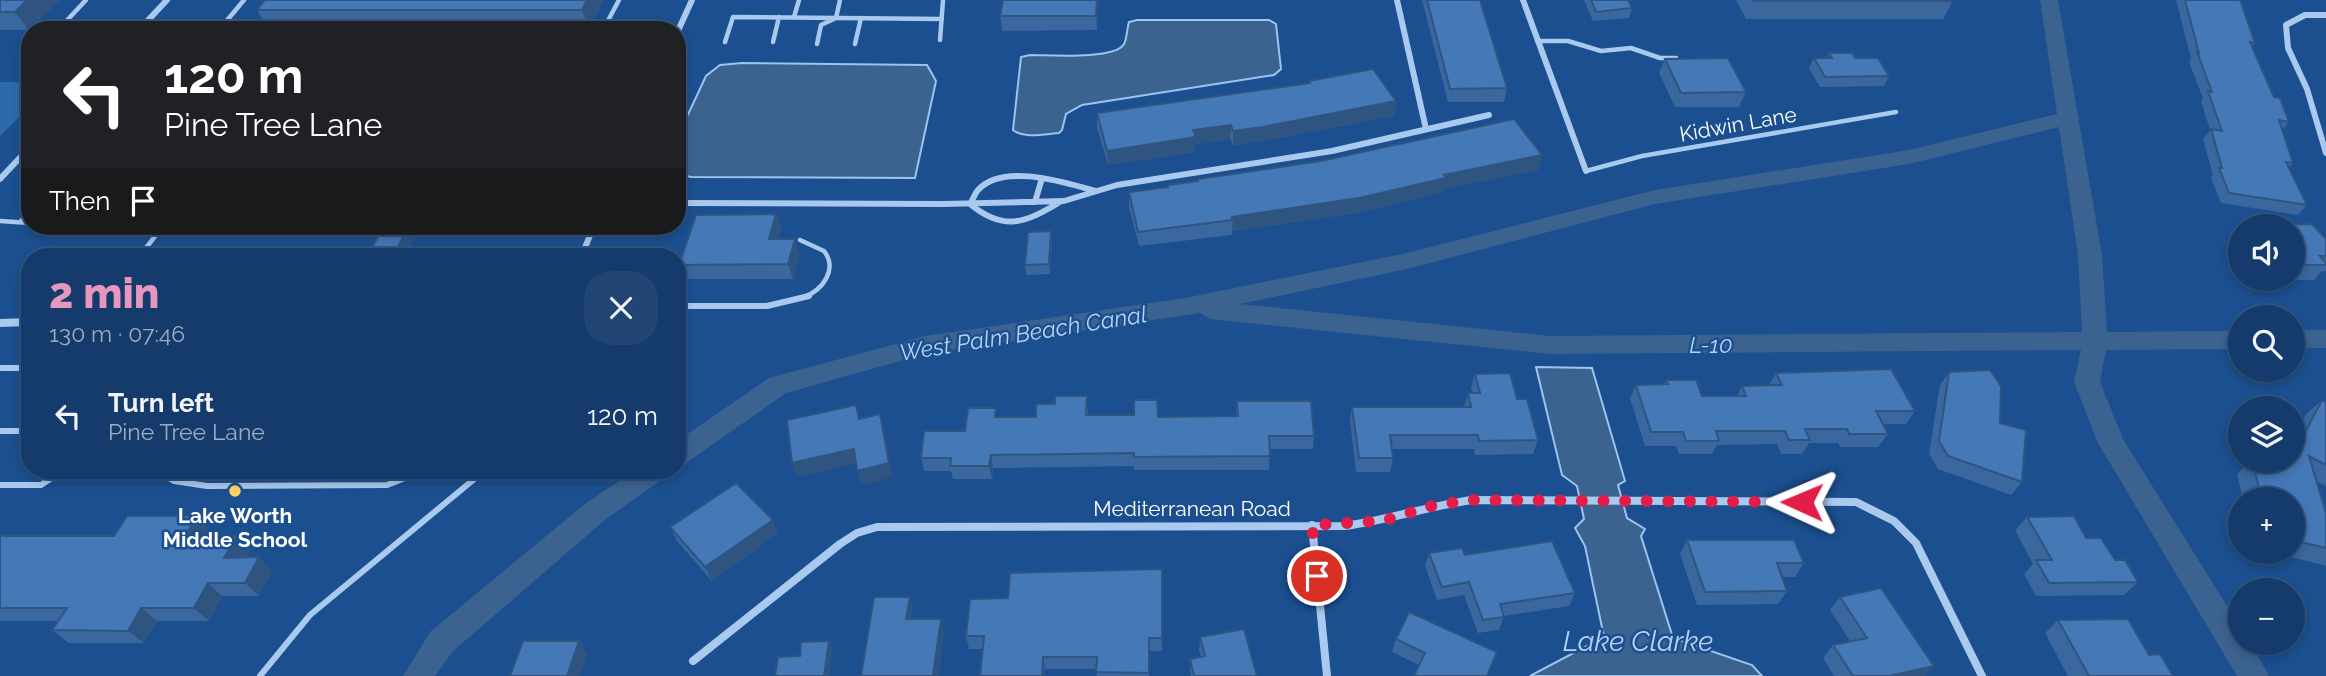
<!DOCTYPE html>
<meta charset="utf-8">
<style>
:root{--surface:#143b6b;--page:#214673;--text:#f1f3f6;--muted:#9dadc1;--line:#33557e;--accent:#e797bd}
body{margin:0;font-family:Raleway,sans-serif;background:var(--page);color:var(--text);height:100vh;display:flex;flex-direction:column;font-size:26px;white-space:nowrap}
*{box-sizing:border-box;margin:0}
p{font-size:23px;color:var(--muted)}
.icon{flex:none;width:38px;height:38px;fill:none;stroke:currentColor;stroke-width:2;stroke-linecap:round;stroke-linejoin:round}
.map{position:relative;flex:1;overflow:hidden}
.sheet{position:absolute;left:21px;top:248px;width:665px;height:231px;display:flex;flex-direction:column;background:var(--surface);border-radius:28px;box-shadow:0 4px 10px #0003,0 0 0 2px var(--line)}
.sheet>*{flex:none}
.hud{position:absolute;left:21px;top:21px;width:665px;height:214px;border-radius:28px;box-shadow:0 4px 10px #0003,0 0 0 2px var(--line);background:#202124;color:#fff;overflow:hidden}
.fabs{position:absolute;left:2228px;top:214px;display:grid;gap:14px}
.fabs a{display:grid;place-items:center;width:77px;height:77px;border-radius:50%;background:var(--surface);box-shadow:0 4px 10px #0003,0 0 0 2px var(--line);font-size:35px}
.pin{position:absolute;display:grid;place-items:center;width:60px;height:60px;color:#fff;margin:-30px;border:4px solid #fff;border-radius:50%;box-shadow:0 2px 7px #0007}
.me{position:absolute;width:77px;margin:-38px;rotate:271deg;stroke-linejoin:round;filter:drop-shadow(0 0 5px #0008)}
.turn{display:flex;align-items:center;gap:24px;height:147px;padding:0 28px;font-size:32px}
.turn .icon{width:91px;height:91px;stroke-width:2.5}
.turn b{display:block;font-size:49px;line-height:60px}
.then{display:flex;align-items:center;height:66px;padding:0 28px;background:#0003;gap:14px;font-size:26px}
.round{display:grid;place-items:center;flex:none;width:74px;height:74px;border-radius:28px;background:var(--page)}
.summary{display:flex;align-items:center;justify-content:space-between;height:119px;padding:0 28px}
h1{font-size:42px;font-weight:800;line-height:52px;color:var(--accent)}
ul{padding:0;list-style:none}
li{display:flex;align-items:center;gap:21px;height:98px;padding:0 28px}
li div{flex:1}
li b{display:block;font-size:26px}
li em{font-style:normal}
.map>svg:first-child{display:block}
</style>
<div class="map">
<svg width="2326" height="676" viewBox="0 0 2326 676">
<rect width="100%" height="100%" fill="#1b4f8f"/>
<path fill="#2e69ad" d="M0,82H30V106L0,136Z"/>
<path fill="#3c6290" stroke="#9cc4f0" stroke-width="2" d="M1137,20H1269L1276,24L1281,69L1274,75L1082,105L1066,114L1062,130L1059,133C1045,134 1024,139 1013,130L1021,57L1030,55C1048,55 1115,60 1124,44C1127,39 1127,28 1129,22Z
M742,63L927,65L936,81L915,178L691,177L677,174V138L706,76L720,65Z
M1536,367L1592,368L1625,481L1618,485L1627,518L1645,529L1641,536L1673,638L1752,665L1762,676H1530L1604,637L1585,546L1575,528L1584,519L1577,486L1562,475Z"/>
<g fill="none" stroke-linecap="round" stroke-linejoin="round">
<path fill="#3c6290" fill-rule="evenodd" d="M2040,0H2058L2102,255L2107,332L2240,331V349L2106,350L2100,382L2123,439L2240,627V642H2250L2269,676H2237L2098,443L2074,382L2081,350L1550,354L1210,319L1200,313L925,354L786,393L686,463L677,466V441L769,378L925,336L1185,298L1407,253L1655,190L1909,150L2057,114ZM2059,127L2078,255L2082,332L1550,336L1240,304L1407,269L1655,204L1909,164Z
M2292,330H2326V348H2292Z
M634,471H667L663,479L606,519L452,652L435,676H403L430,632L586,503Z"/>
<path stroke="#a9c9ee" stroke-width="4.5" d="M794,17L799,0
M58,30L86,0
M219,30L244,0
M603,30L619,0
M940,40L943,0
M1537,41H1568L1601,51L1631,48L1660,58H1676
M725,42L733,17L942,19
M773,42L779,17
M817,44L821,25L836,18L840,0
M855,44L861,18
M1586,171L1642,156L1896,112
M0,221L30,223
M20,222L30,211
M62,226L109,230
M407,230L510,226
M800,240L824,251C838,269 823,290 804,297
M583,251L627,252L638,257
M139,257L163,226"/>
<path stroke="#a9c9ee" stroke-width="6" d="M677,306H767L809,296
M0,368H30
M0,431H30
M159,471L174,481L207,486L387,485L423,471
M0,485H41L62,471
M260,676L310,615L484,471"/>
<path stroke="#a9c9ee" stroke-width="6" d="M1397,0L1426,129
M1523,0L1586,171
M2326,15H2305L2286,25L2288,48L2307,89L2326,153
M139,30L167,0
M677,33L692,0
M0,179L30,147
M1035,202L1042,178
M1060,202C1025,223 1004,232 970,204C973,200 975,193 978,190C1003,162 1066,183 1096,191
M677,203L943,204L1064,201L1117,185L1332,151L1489,115
M581,257L594,226"/>
<path stroke="#a9c9ee" stroke-width="8" d="M0,323L30,322
M1312,525L1327,676
M693,661L840,544L857,533L877,527L1345,526C1388,520 1429,506 1472,500L1856,502L1894,521L1916,543L1982,676"/>
</g>
<path fill="#3a679d" d="M0,0H59L29,30H0Z
M265,0H604L589,28H268L257,10Z
M1003,0H1098L1097,30L1002,31L1000,16Z
M1422,0H1480L1507,88L1504,102H1448Z
M1584,0H1628L1632,8L1629,18L1593,21Z
M1736,0H1952L1953,1L1943,19H1746Z
M2176,0H2240L2255,43L2252,47L2274,97L2289,122L2282,130L2293,163L2289,168L2307,205L2298,215L2221,203L2211,178L2213,175L2203,139L2210,130L2201,101L2203,98L2189,62L2191,59Z
M1829,53L1855,58L1889,76L1884,86L1820,87L1809,68L1814,58H1827Z
M1665,59L1746,92L1739,107H1675L1659,73Z
M1309,81L1396,101L1394,116L1262,141L1233,145L1230,139L1195,144V152L1108,165L1097,128V113L1309,84Z
M1538,170L1443,189V192L1356,213L1232,231V235L1139,246L1129,207V192L1168,187L1198,181V179Z
M776,214L781,229L778,239L800,254L793,279H684L679,265Z
M2312,224L2326,239V271H2322L2314,280H2284L2283,278H2292V226H2240L2241,225Z
M337,226H380L338,227Z
M409,226L416,236L404,257H369L368,255Z
M2240,226V253L2229,239Z
M1051,231L1052,241L1050,274L1026,275L1025,265Z
M1949,372L2022,482L2011,495L1938,469L1929,454L1940,385Z
M1776,373L1915,411L1906,424H1883L1888,434L1878,447H1840L1838,443H1809L1802,454H1781L1777,444L1717,445L1712,454H1679L1676,446H1645L1630,398L1636,385L1664,384L1666,380L1702,396H1737L1742,386L1769,385Z
M1475,374L1517,399L1538,440L1533,454L1475,455L1474,449H1392L1393,458L1390,472H1356L1350,421L1352,407H1464L1468,393H1473L1471,388Z
M2322,400L2326,402V486L2317,482L2326,513V566L2268,551H2292V499H2243L2237,474L2252,460L2279,467L2282,460H2292V441L2306,414Z
M1237,401L1314,436L1313,449H1270L1269,470H1134V466L993,468L992,479H953L951,471H924L921,458L965,431L997,417H1036L1088,409V415L1158,417L1236,416Z
M2027,517L2086,538L2115,560L2138,582L2124,595L2036,596L2024,574L2033,564L2015,530Z
M670,527L778,533L712,581L677,541Z
M210,530L207,536H237L250,549L246,558L272,571L259,596H222L209,621H157L144,643H69L52,630L58,621H0V536H114Z
M1687,540L1804,563L1795,577H1782L1787,591L1778,604L1697,605L1680,554Z
M1429,553L1465,555L1575,593L1569,606L1504,616L1499,630L1478,633L1464,595L1437,600L1425,566Z
M1162,569V651H1149V676H1097L1096,669H1045L983,649H969L966,636L1008,598Z
M1840,597L1934,666L1925,676H1834L1823,658L1833,645L1850,641L1830,610Z
M2058,620L2149,655L2173,676H2068L2045,633Z
M1200,637L1257,676H1191L1190,672V659L1201,657L1199,650Z
M1396,639L1497,652L1419,665L1392,652Z"/>
<path fill="#305480" d="M27,0H59L29,30L15,12Z
M587,0H604L589,28L582,10Z
M1097,0H1099L1097,30L1096,16Z
M1396,101L1394,116L1262,141L1233,145V131Z
M1231,125L1230,139L1195,144V152L1108,165L1107,151L1193,130Z
M1542,155L1538,170L1443,189V192L1356,213L1232,231L1233,220L1232,217Z
M776,214L781,229L774,254L769,239Z
M409,226L416,236L404,257H396L394,254Z
M1051,231L1052,241L1050,274L1049,264Z
M795,239L800,254L793,279L788,264Z
M880,414L884,428L893,477L862,485L857,471Z
M854,449L858,463L797,477L792,463Z
M991,455L993,468L992,479L989,466Z
M197,516L210,530L199,550L185,536Z
M773,520L778,533L712,581L705,567Z
M237,536L250,549L238,571L224,558Z
M259,557L272,571L259,596L245,583Z
M208,583L222,596L209,621L194,608Z
M910,597L913,610L910,632L906,619Z
M141,608L157,621L144,643L128,631Z
M941,619L944,632L939,676H933Z
M579,641L588,654L580,676H567Z
M829,641L832,650L829,676H824Z
M1043,657L1045,669V676H1042Z
M1934,666L1925,676H1889Z"/>
<path fill="#4478b7" stroke="#305480" stroke-width="2" d="M0,0H27L15,12H0Z
M265,0H587L582,10H257Z
M1003,0H1097L1096,16H1000Z
M1427,0H1480L1507,88L1450,89Z
M1591,0H1628L1632,8L1596,12Z
M1753,0H1952L1953,1H1753Z
M2185,0H2240L2255,43L2250,42L2274,97L2280,98L2289,122L2279,120L2293,163L2286,162L2307,205L2229,193L2219,168H2222L2211,129L2222,131L2208,91L2212,92L2197,52L2199,53Z
M1829,53H1852L1855,58H1878L1889,76L1825,77L1814,58H1832Z
M1728,58L1746,92L1681,93L1665,59Z
M1373,69L1396,101L1263,127L1233,131L1231,125L1193,130L1196,137L1107,151L1097,113L1310,83L1309,81Z
M1514,119L1542,155L1444,175L1446,178L1359,198L1232,217L1233,220L1138,232L1129,192L1168,187V185L1198,181V179L1321,161Z
M776,214L769,239H795L788,264L679,265L696,215Z
M2312,224L2326,239V256H2320L2326,263V265H2298L2292,259V226H2242L2241,225Z
M409,226L394,254L368,255L383,227Z
M1051,231L1049,264L1025,265L1028,232Z
M1891,369L1915,411H1876L1888,434H1849L1847,429H1805L1810,440H1789L1785,431H1716L1719,441H1686L1683,432H1651L1636,385L1668,384L1666,380H1696L1702,396H1746L1742,386L1782,385L1776,373Z
M1990,370L2001,386L2000,423L2026,430L2022,482L1948,456L1939,441L1949,372Z
M1510,373L1517,399H1527L1538,440L1479,441L1478,435H1390L1393,458H1359L1352,407H1471L1468,393H1480L1475,374Z
M1055,396H1087L1086,415H1134V400H1157L1158,417L1238,416L1237,401H1311L1314,436H1269L1270,456L1134,457V453L991,455L989,466H950L951,458H921L924,431H965L968,408H996L995,417H1036V404H1055Z
M2322,400L2326,402V465L2309,456L2326,513V548L2292,540V499H2262L2252,460L2286,469L2291,460H2292V457Z
M856,405L859,419L880,414L889,463L857,471L854,449L792,463L787,420Z
M736,483L773,520L705,567L670,527Z
M127,516H197L185,536H237L224,558L259,557L245,583H208L194,608H141L128,631L52,630L67,608H0V536H114Z
M2074,516L2086,538H2101L2115,560H2125L2138,582L2049,583L2036,560H2052L2027,517Z
M1687,540H1794L1804,563H1777L1787,591L1705,592Z
M1552,541L1575,593L1500,604L1504,617L1483,620L1469,582L1442,587L1429,553L1462,548L1465,555Z
M1162,569V638H1149V673L1096,672L1097,657H1043L1042,676H980L984,636H966L970,599L1008,598L1010,573Z
M1881,588L1934,666L1889,676H1853L1833,645L1867,638L1840,597Z
M874,597H910L906,619H941L933,676H861Z
M1409,612L1497,652L1487,676H1414L1425,653L1396,639Z
M2128,619L2149,655L2160,654L2173,676H2089L2058,620Z
M1244,629L1257,676H1194L1190,659L1205,656L1200,637Z
M523,641H579L567,676H510Z
M829,641L824,676H775L778,657L800,656L801,642Z"/>
<g fill="none" stroke-linecap="round" stroke-linejoin="round">
<path stroke="#e11d48" stroke-width="12" stroke-dasharray="0 21.6" d="M1317,576L1312,525L1383,521L1435,505L1472,500L1802,502"/>
</g>
<circle fill="#ffd166" stroke="#1b4f8f" stroke-width="2.5" cx="235" cy="491" r="7"/>
<g text-anchor="middle" dominant-baseline="central" stroke-width="5" stroke-linejoin="round" paint-order="stroke">
<g font-size="21" fill="#fff" stroke="#1b4f8f">
<text transform="translate(1738 124) rotate(-10)">Kidwin Lane</text>
<text x="1192" y="508">Mediterranean Road</text>
</g>
<g font-size="21" font-weight="bold" fill="#fff" stroke="#1b4f8f">
<text x="235" y="515">Lake Worth<tspan x="235" dy="24">Middle School</tspan></text>
</g>
<g font-size="23" font-style="italic" fill="#b5d3f5" stroke="#1b4f8f">
<text transform="translate(1023 333) rotate(-9)">West Palm Beach Canal</text>
<text x="1711" y="344">L-10</text>
</g>
<g font-size="28" font-style="italic" fill="#b5d3f5" stroke="#1b4f8f">
<text x="1638" y="641">Lake Clarke</text>
</g>
</g>
</svg>
<div class="fabs">
<a><svg class="icon" aria-label="sound" viewBox="0 0 24 24"><path d="M4 9h4l5-4v14l-5-4H4zM17 9q2 3 0 6"/></svg></a>
<a><svg class="icon" aria-label="search" viewBox="0 0 24 24"><circle cx="10" cy="10" r="6"/><path d="M15 15l6 6"/></svg></a>
<a><svg class="icon" aria-label="layers" viewBox="0 0 24 24"><path d="M12 4l9 5-9 5-9-5zM3 14l9 5 9-5"/></svg></a>
<a>+</a>
<a>−</a>
</div>
<div class="pin" style="left:1317px;top:576px;background:#d93025"><svg class="icon" aria-label="arrive" viewBox="0 0 24 24"><path d="M6 21V4h12l-3 4 3 4H6"/></svg></div>
<svg class="me" style="left:1802px;top:502px" viewBox="-20 -20 40 40"><path d="M0-17L14 15 0 8-14 15z" fill="#e11d48" stroke="#fff" stroke-width="4"/></svg>
<div class="hud">
<div class="turn"><svg class="icon" aria-label="left" viewBox="0 0 24 24"><path d="M17 20v-9H6M10 6l-5 5 5 5"/></svg><div><b>120 m</b>Pine Tree Lane</div></div>
<div class="then">Then<svg class="icon" aria-label="arrive" viewBox="0 0 24 24"><path d="M6 21V4h12l-3 4 3 4H6"/></svg></div>
</div>
<section class="sheet">
<div class="summary"><div><h1>2 min</h1><p>130 m · 07:46</p></div><a class="round"><svg class="icon" aria-label="close" viewBox="0 0 24 24"><path d="M6 6l12 12M18 6L6 18"/></svg></a></div>
<ul>
<li><svg class="icon" aria-label="left" viewBox="0 0 24 24"><path d="M17 20v-9H6M10 6l-5 5 5 5"/></svg><div><b>Turn left</b><p>Pine Tree Lane</p></div><em>120 m</em></li>
</ul>
</section>
</div>
